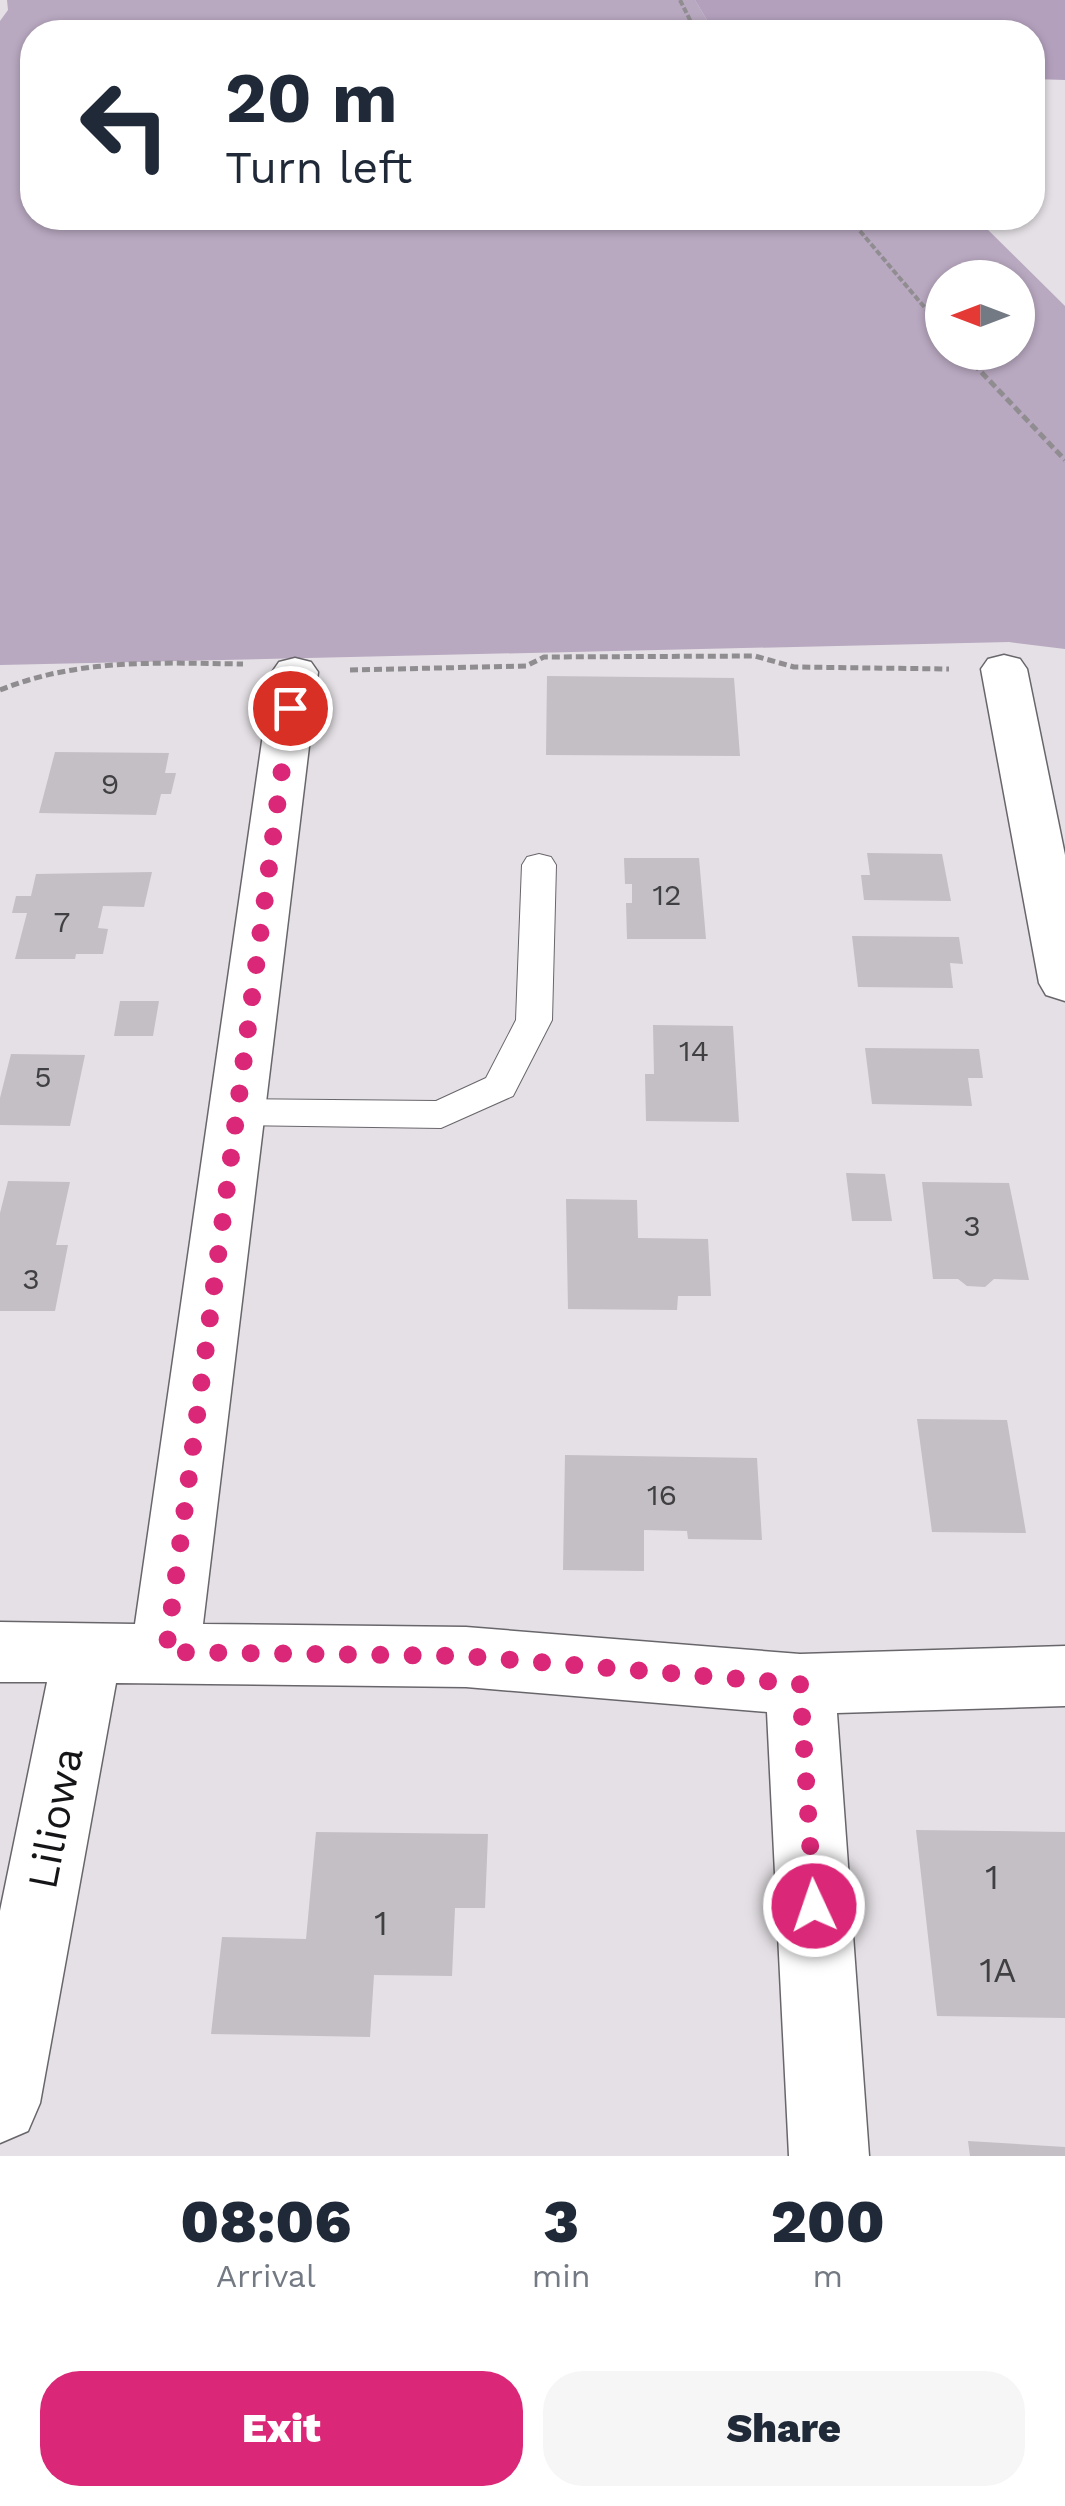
<!DOCTYPE html>
<style>
:root{--surface:#fff;--page:#f6f6f7;--text:#1f2937;--muted:#747a83;--accent:#db2777}
body{margin:0;font-family:"Work Sans",sans-serif;background:var(--page);color:var(--text);height:100vh;display:flex;flex-direction:column;font-size:38px;white-space:nowrap}
*{box-sizing:border-box;margin:0}
p{font-size:32px;color:var(--muted)}
.icon{flex:none;width:55px;height:55px;fill:none;stroke:currentColor;stroke-width:2;stroke-linecap:round;stroke-linejoin:round}
.map{position:relative;height:2156px;overflow:hidden}
.details{display:flex;flex-direction:column;background:var(--surface);flex:1}
.details>*{flex:none}
.banner{position:absolute;left:20px;top:20px;width:1025px;height:210px;border-radius:40px;box-shadow:0 2px 8px #0004;background:#fff;color:var(--text);overflow:hidden}
.needle{width:65px;rotate:270deg}
.controls{position:absolute;left:925px;top:260px;display:grid;gap:20px}
.controls a{display:grid;place-items:center;width:110px;height:110px;border-radius:50%;background:var(--surface);box-shadow:0 2px 8px #0004;font-size:50px}
.pin{position:absolute;display:grid;place-items:center;width:85px;height:85px;color:#fff;margin:-42px;border:5px solid #fff;border-radius:50%;box-shadow:0 2px 10px #0007}
.me{position:absolute;width:110px;margin:-55px;rotate:357deg;stroke-linejoin:round;filter:drop-shadow(0 0 8px #0008)}
.turn{display:flex;align-items:center;gap:35px;height:210px;padding:0 40px;font-size:45px}
.turn .icon{width:130px;height:130px;stroke-width:2.5}
.turn b{display:block;font-size:70px;line-height:85px}
.eta{display:flex;justify-content:space-evenly;align-items:center;height:170px;text-align:center}
.eta b{font-size:60px;font-weight:800;line-height:70px}
.action{display:flex;gap:20px;margin-top:auto;padding:20px 40px}
.action a{flex:1;height:115px;border-radius:40px;background:var(--accent);color:#fff;font-size:40px;font-weight:800;line-height:115px;text-align:center}
.action a+a{background:var(--page);color:var(--text)}
.map>svg:first-child{display:block}
</style>
<div class="map">
<svg width="1065" height="2156" viewBox="0 0 1065 2156">
<rect width="100%" height="100%" fill="#e4e0e5"/>
<path fill="#b8a8c0" fill-rule="evenodd" d="M7,0H695L714,32H32V218H976L1065,306V649L1009,642L0,665V21L8,10ZM942,278H1018V352H942Z"/>
<path fill="#b3a0bd" d="M695,0H1065V80L1033,79L1032,32H714Z"/>
<path fill="#c3bfc4" d="M547,676L734,678L740,756L546,755Z
M55,752L169,753L165,773H176L171,794H161L156,815L39,813Z
M867,853L942,854L951,901L864,900L861,875H870Z
M624,858H699L706,939H627L626,903H632V884H625Z
M152,872L144,907L103,906L98,928L108,929L103,954H76L75,959H15L27,913H12L16,896H31L36,874Z
M852,936L959,937L963,964L950,963L953,988L858,987Z
M120,1001H159L153,1036H114Z
M653,1025L733,1026L739,1122L646,1121L645,1074H654Z
M865,1048L979,1049L983,1078H968L972,1106L872,1104Z
M11,1054L85,1055L70,1126L0,1125V1098Z
M846,1173L885,1174L892,1221H852Z
M8,1181L70,1182L56,1245H68L55,1311H0V1213Z
M922,1182L1009,1183L1029,1280L994,1279L985,1287L967,1286L958,1279H933Z
M566,1199L637,1200L638,1238L708,1239L711,1296H678L677,1310L568,1309Z
M917,1419L1007,1420L1026,1533L932,1532Z
M565,1455L757,1458L762,1540L688,1539L687,1531L644,1530V1571L563,1570Z
M916,1830L1065,1832V2018L937,2016Z
M316,1832L488,1834L485,1908H455L452,1976L374,1975L370,2037L211,2034L222,1937L306,1939Z
M968,2141L1065,2147V2156H970Z"/>
<g fill="none" stroke-linecap="round" stroke-linejoin="round">
<defs>
<path id="service" d="M539,854L551,857L556,865L552,1020L513,1096L441,1128L236,1125L223,1121L217,1112L223,1103L236,1099L436,1101L486,1078L516,1020L522,865L527,857Z"/>
<path id="minor" d="M1004,655L1020,659L1027,669L1065,855V1001L1046,995L1039,983L981,669L988,659Z
M295,658L311,662L318,672L203,1624L466,1627L800,1654L1065,1646V1706L837,1713L869,2156H789L767,1712L466,1687L116,1683L40,2103L28,2131L0,2143V1911L47,1682H0V1622L135,1624L272,672L279,662Z"/>
</defs>
<use href="#service" stroke="#69666b" stroke-width="2"/>
<use href="#minor" stroke="#69666b" stroke-width="3"/>
<path stroke="#908d91" stroke-width="4" stroke-dasharray="6 2.5" stroke-linecap="butt" d="M680,0L696,32
M849,218L942,328
M963,352L968,357"/>
<path stroke="#908d91" stroke-width="5" stroke-dasharray="8 4" stroke-linecap="butt" d="M965,355L1065,460
M350,670L526,666L544,657L755,656L794,667L949,669
M0,690C79,658 159,663 243,664"/>
<use href="#service" fill="#fff" fill-rule="evenodd"/>
<use href="#minor" fill="#fff" fill-rule="evenodd"/>
</g>
<g fill="none" stroke-linecap="round" stroke-linejoin="round">
<path stroke="#db2777" stroke-width="18" stroke-dasharray="0 32.4" d="M290,708L166,1652L466,1656L800,1684L814,1906"/>
</g>
<g text-anchor="middle" dominant-baseline="central" stroke-width="8" stroke-linejoin="round" paint-order="stroke">
<g font-size="30" fill="#403f42">
<text x="110" y="783">9</text>
<text x="667" y="894">12</text>
<text x="62" y="921">7</text>
<text x="694" y="1050">14</text>
<text x="43" y="1076">5</text>
<text x="972" y="1225">3</text>
<text x="31" y="1278">3</text>
<text x="662" y="1494">16</text>
</g>
<g font-size="35" fill="#403f42">
<text x="992" y="1877">1</text>
<text x="381" y="1923">1</text>
<text x="998" y="1970">1A</text>
</g>
<g font-size="42" fill="#151416" stroke="#fff">
<text transform="translate(55 1818) rotate(-79)">Liliowa</text>
</g>
</g>
</svg>
<div class="controls">
<a><svg class="needle" viewBox="-14 -14 28 28"><path d="M0-13l5 13h-10z" fill="#e53935"/><path d="M0 13l5-13h-10z" fill="#747a83"/></svg></a>
</div>
<div class="pin" style="left:290px;top:708px;background:#d93025"><svg class="icon" aria-label="arrive" viewBox="0 0 24 24"><path d="M6 21V4h12l-3 4 3 4H6"/></svg></div>
<svg class="me" style="left:814px;top:1906px" viewBox="-20 -20 40 40"><circle r="17" fill="#db2777" stroke="#fff" stroke-width="3"/><path d="M0-11L8 9 0 5-8 9z" fill="#fff"/></svg>
<div class="banner">
<div class="turn"><svg class="icon" aria-label="left" viewBox="0 0 24 24"><path d="M17 20v-9H6M10 6l-5 5 5 5"/></svg><div><b>20 m</b>Turn left</div></div>
</div>
</div>
<section class="details">
<div class="eta">
<div><b>08:06</b><p>Arrival</p></div>
<div><b>3</b><p>min</p></div>
<div><b>200</b><p>m</p></div>
</div>
<div class="action"><a>Exit</a><a>Share</a></div>
</section>
